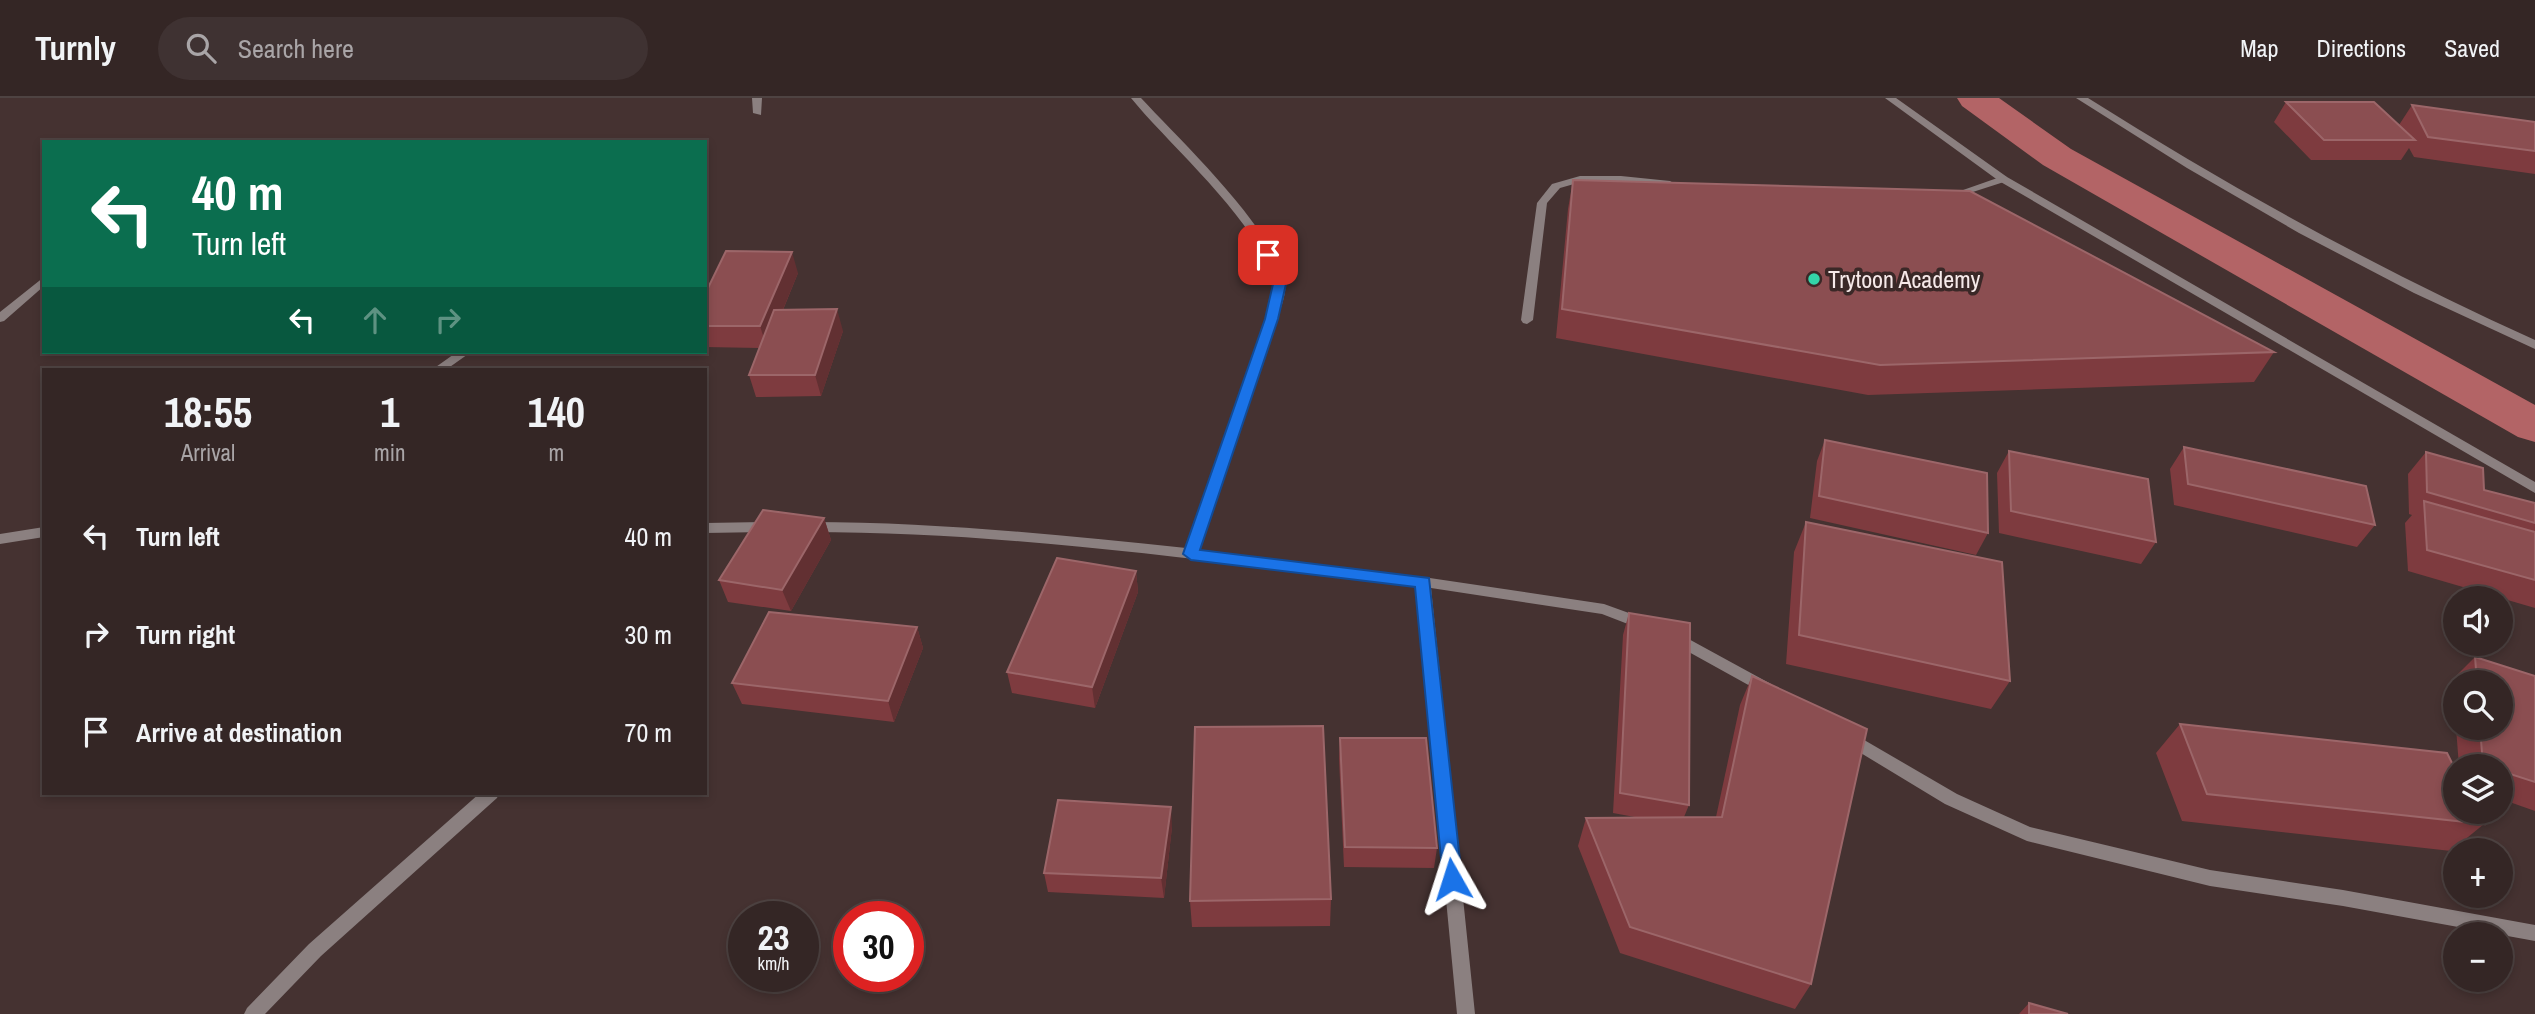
<!DOCTYPE html>
<meta charset="utf-8">
<style>
:root{--surface:#342625;--page:#3f3232;--text:#f1f3f6;--muted:#a9a5a7;--line:#4e4342}
body{margin:0;font-family:"Archivo Narrow",sans-serif;background:var(--page);color:var(--text);height:100vh;display:flex;flex-direction:column;font-size:26px;white-space:nowrap}
*{box-sizing:border-box;margin:0}
p{font-size:23px;color:var(--muted)}
.icon{flex:none;width:38px;height:38px;fill:none;stroke:currentColor;stroke-width:2;stroke-linecap:round;stroke-linejoin:round}
.map{position:relative;flex:1;overflow:hidden}
.details{position:absolute;left:42px;top:270px;width:665px;height:427px;display:flex;flex-direction:column;background:var(--surface);border-radius:0px;box-shadow:0 4px 10px #0003,0 0 0 2px var(--line)}
.details>*{flex:none}
.top-card{position:absolute;left:42px;top:42px;width:665px;height:214px;border-radius:0px;box-shadow:0 4px 10px #0003,0 0 0 2px var(--line);background:#0b6e4f;color:#fff;overflow:hidden}
.tools{position:absolute;left:2443px;top:488px;display:grid;gap:14px}
.tools a{display:grid;place-items:center;width:70px;height:70px;border-radius:50%;background:var(--surface);box-shadow:0 4px 10px #0003,0 0 0 2px var(--line);font-size:35px}
.speed{position:absolute;left:728px;top:803px;display:flex;gap:14px;font-size:35px;font-weight:700;text-align:center}
.speed>*{display:grid;place-content:center;width:91px;height:91px;border-radius:50%;background:var(--surface);box-shadow:0 4px 10px #0003,0 0 0 2px var(--line);line-height:1}
.speed small{font-size:18px;font-weight:400}
.speed .limit{border:10px solid #d22;background:#fff;color:#111}
.pin{position:absolute;display:grid;place-items:center;width:60px;height:60px;color:#fff;margin:-30px;border-radius:14px;box-shadow:0 4px 10px #0006}
.me{position:absolute;width:77px;margin:-38px;rotate:354deg;stroke-linejoin:round;filter:drop-shadow(0 0 5px #0008)}
.turn{display:flex;align-items:center;gap:24px;height:147px;padding:0 35px;font-size:32px}
.turn .icon{width:91px;height:91px;stroke-width:2.5}
.turn b{display:block;font-size:49px;line-height:60px}
.lanes{display:flex;align-items:center;height:66px;padding:0 35px;background:#0003;justify-content:center;gap:35px;direction:ltr}
.lanes .off{opacity:.35}
.eta{display:flex;justify-content:space-evenly;align-items:center;height:119px;text-align:center}
.eta b{font-size:42px;font-weight:700;line-height:49px}
ul{padding:0;list-style:none}
li{display:flex;align-items:center;gap:21px;height:98px;padding:0 35px}
li div{flex:1}
li b{display:block;font-size:26px}
li em{font-style:normal}
header{display:flex;align-items:center;gap:42px;box-sizing:border-box;height:98px;padding:0 35px;background:var(--surface);border-bottom:2px solid var(--line)}
header strong{font-size:33px}
nav{display:flex;gap:38px;margin-inline-start:auto;font-size:24px}
.search{width:490px;height:63px;background:var(--page);display:flex;align-items:center;gap:18px;box-sizing:border-box;padding:0 24px;border-radius:38px;color:var(--muted);font-size:26px}
.map>svg:first-child{display:block}
</style>
<header>
<strong>Turnly</strong>
<div class="search"><svg class="icon" aria-label="search" viewBox="0 0 24 24"><circle cx="10" cy="10" r="6"/><path d="M15 15l6 6"/></svg>Search here</div>
<nav><a>Map</a><a>Directions</a><a>Saved</a></nav>
</header>
<div class="map">
<svg width="2535" height="916" viewBox="0 0 2535 916">
<rect width="100%" height="100%" fill="#453231"/>
<g fill="none" stroke-linecap="round" stroke-linejoin="round">
<path fill="#b36466" fill-rule="evenodd" d="M1957,0H1999L2071,51L2535,307V344L2518,339L2043,67L1962,8Z"/>
<path fill="#8b8080" fill-rule="evenodd" d="M1580,78H1621L1670,83L1675,86L1670,89L1621,84H1581L1560,90L1547,105L1533,222L1527,226L1523,225L1521,222L1537,105L1552,86Z
M2003,78L2007,79V83L1951,101L1946,98Z"/>
<path fill="#8b8080" fill-rule="evenodd" d="M752,0H762L761,17L753,15Z
M1131,0H1141C1180,42 1273,130 1285,184C1287,196 1280,210 1278,221L1199,452L1423,479L1604,506L1651,523L1653,527L1651,531L1646,533L1602,516L1431,490L1475,916H1457L1416,488C1215,464 1012,434 809,434L802,429L809,424C936,424 1060,437 1186,450L1266,221C1269,210 1276,196 1273,184C1261,126 1169,47 1131,0Z
M44,179V188L4,223L0,224V214Z
M457,254H471L447,271H433Z
M771,424L778,429L771,434L705,435V425Z
M44,429V439L0,446V436Z
M1674,533L1771,586L1774,590L1771,594L1766,596L1761,594L1669,543L1667,539L1669,535Z
M1847,632L1957,696L2030,729L2210,772L2343,792L2535,827V843L2343,808L2210,788L2027,743L1945,706L1841,643L1839,638L1841,633Z
M480,695H499L497,700L321,858L265,916H244L247,910L309,846Z"/>
<path fill="#8b8080" fill-rule="evenodd" d="M1885,0H1896L2007,79L2535,384V395L1999,83Z
M2076,0H2088C2232,91 2380,172 2535,242V251L2414,195L2299,135L2187,70Z"/>
</g>
<path fill="#7e3b3f" d="M2286,4L2399,27L2412,7L2535,24V76L2414,59L2409,50L2401,62H2311L2274,24Z
M1573,82L2274,254L2254,284L1868,297L1556,240L1568,111Z
M798,175L783,212L843,233L821,298L756,299L749,277L759,250L705,249V196Z
M1825,342L1988,435L1976,457L1810,420L1817,363Z
M2184,349L2375,427L2357,449L2174,407L2170,371Z
M2009,353L2156,444L2141,466L1999,435L1997,375Z
M2426,354L2484,392L2535,405V510L2408,473L2405,425L2412,417L2409,416L2408,376Z
M824,420L831,442L791,513L728,504L719,482Z
M1806,424L2010,583L1991,611L1786,566L1794,454Z
M1136,473L1138,494L1095,610L1012,595L1007,574Z
M1629,515L1689,707L1684,719H1716L1740,607L1752,578L1811,886L1795,911L1620,855L1578,748L1586,720H1640L1613,715L1623,537Z
M917,529L923,550L894,624L742,606L732,585Z
M2475,559L2535,578V713L2501,701V668H2459L2456,630H2501V584H2455V610L2454,580Z
M2180,626L2484,726L2451,753L2182,723L2156,655Z
M1340,640L1437,750L1434,770L1344,769L1339,661Z
M1172,729L1164,800L1048,794L1044,775Z
M1331,801L1330,828L1192,829L1190,803Z
M2029,905L2068,916H2019Z"/>
<path fill="#623032" d="M792,154L798,175L767,250L760,228Z
M837,211L843,233L821,298L815,277Z
M824,420L831,442L791,513L782,492Z
M1136,473L1138,494L1095,610L1092,589Z
M917,529L923,550L894,624L888,603Z
M1171,709L1172,729L1164,800L1161,780Z"/>
<path fill="#8b4e51" stroke="#9c6669" stroke-width="2" d="M2286,4H2374L2415,42H2324Z
M2412,7L2535,24V53L2428,39Z
M1573,82L1970,93L2274,254L1880,267L1562,211Z
M726,153L792,154L760,228H705V196Z
M837,211L815,277H749L774,212Z
M1825,342L1987,375L1988,435L1819,398Z
M2184,349L2366,388L2375,427L2188,386Z
M2009,353L2148,381L2156,444L2011,413Z
M2426,354L2483,370L2484,392L2535,405V425L2427,394Z
M2424,403L2535,434V482L2427,452Z
M763,412L824,420L782,492L719,482Z
M1806,424L2002,464L2010,583L1799,537Z
M1057,460L1136,473L1092,589L1007,574Z
M769,514L917,529L888,603L732,585Z
M1629,515L1690,525L1689,707L1620,695Z
M2475,559L2535,578V684L2501,673V668H2488L2483,667L2480,630H2501V584H2477Z
M1752,578L1867,631L1811,886L1630,829L1586,720L1722,719Z
M2180,626L2447,655L2455,671V714H2478L2484,726L2207,696Z
M1323,628L1331,801L1190,803L1195,629Z
M1340,640H1426L1437,750L1345,749Z
M1058,702L1171,709L1161,780L1044,775Z
M2029,905L2068,916H2029Z"/>
<path fill="#1a73e8" stroke="#114b97" stroke-width="2" d="M1268,153L1275,157L1286,186L1278,221L1200,452L1429,480L1462,781L1459,787L1452,790L1446,787L1443,781L1415,489L1191,462L1183,456L1265,221L1273,186L1262,157Z"/>
<circle fill="#33d4a8" stroke="#3a2827" stroke-width="2.5" cx="1814" cy="181" r="7"/>
<g text-anchor="middle" dominant-baseline="central" stroke-width="7" stroke-linejoin="round" paint-order="stroke">
<g font-size="24" fill="#f6e9e9" stroke="#3a2827" text-anchor="start">
<text x="1828" y="181">Trytoon Academy</text>
</g>
</g>
</svg>
<div class="tools">
<a><svg class="icon" aria-label="sound" viewBox="0 0 24 24"><path d="M4 9h4l5-4v14l-5-4H4zM17 9q2 3 0 6"/></svg></a>
<a><svg class="icon" aria-label="search" viewBox="0 0 24 24"><circle cx="10" cy="10" r="6"/><path d="M15 15l6 6"/></svg></a>
<a><svg class="icon" aria-label="layers" viewBox="0 0 24 24"><path d="M12 4l9 5-9 5-9-5zM3 14l9 5 9-5"/></svg></a>
<a>+</a>
<a>−</a>
</div>
<div class="speed"><div>23<small>km/h</small></div><div class="limit">30</div></div>
<div class="pin" style="left:1268px;top:157px;background:#d93025"><svg class="icon" aria-label="arrive" viewBox="0 0 24 24"><path d="M6 21V4h12l-3 4 3 4H6"/></svg></div>
<svg class="me" style="left:1452px;top:781px" viewBox="-20 -20 40 40"><path d="M0-17L14 15 0 8-14 15z" fill="#1a73e8" stroke="#fff" stroke-width="4"/></svg>
<div class="top-card">
<div class="turn"><svg class="icon" aria-label="left" viewBox="0 0 24 24"><path d="M17 20v-9H6M10 6l-5 5 5 5"/></svg><div><b>40 m</b>Turn left</div></div>
<div class="lanes"><svg class="icon" aria-label="left" viewBox="0 0 24 24"><path d="M17 20v-9H6M10 6l-5 5 5 5"/></svg><svg class="icon off" aria-label="ahead" viewBox="0 0 24 24"><path d="M12 20V5M6 11l6-6 6 6"/></svg><svg class="icon off" aria-label="right" viewBox="0 0 24 24"><path d="M7 20v-9h11M14 6l5 5-5 5"/></svg></div>
</div>
<section class="details">
<div class="eta">
<div><b>18:55</b><p>Arrival</p></div>
<div><b>1</b><p>min</p></div>
<div><b>140</b><p>m</p></div>
</div>
<ul>
<li><svg class="icon" aria-label="left" viewBox="0 0 24 24"><path d="M17 20v-9H6M10 6l-5 5 5 5"/></svg><div><b>Turn left</b></div><em>40 m</em></li>
<li><svg class="icon" aria-label="right" viewBox="0 0 24 24"><path d="M7 20v-9h11M14 6l5 5-5 5"/></svg><div><b>Turn right</b></div><em>30 m</em></li>
<li><svg class="icon" aria-label="arrive" viewBox="0 0 24 24"><path d="M6 21V4h12l-3 4 3 4H6"/></svg><div><b>Arrive at destination</b></div><em>70 m</em></li>
</ul>
</section>
</div>
